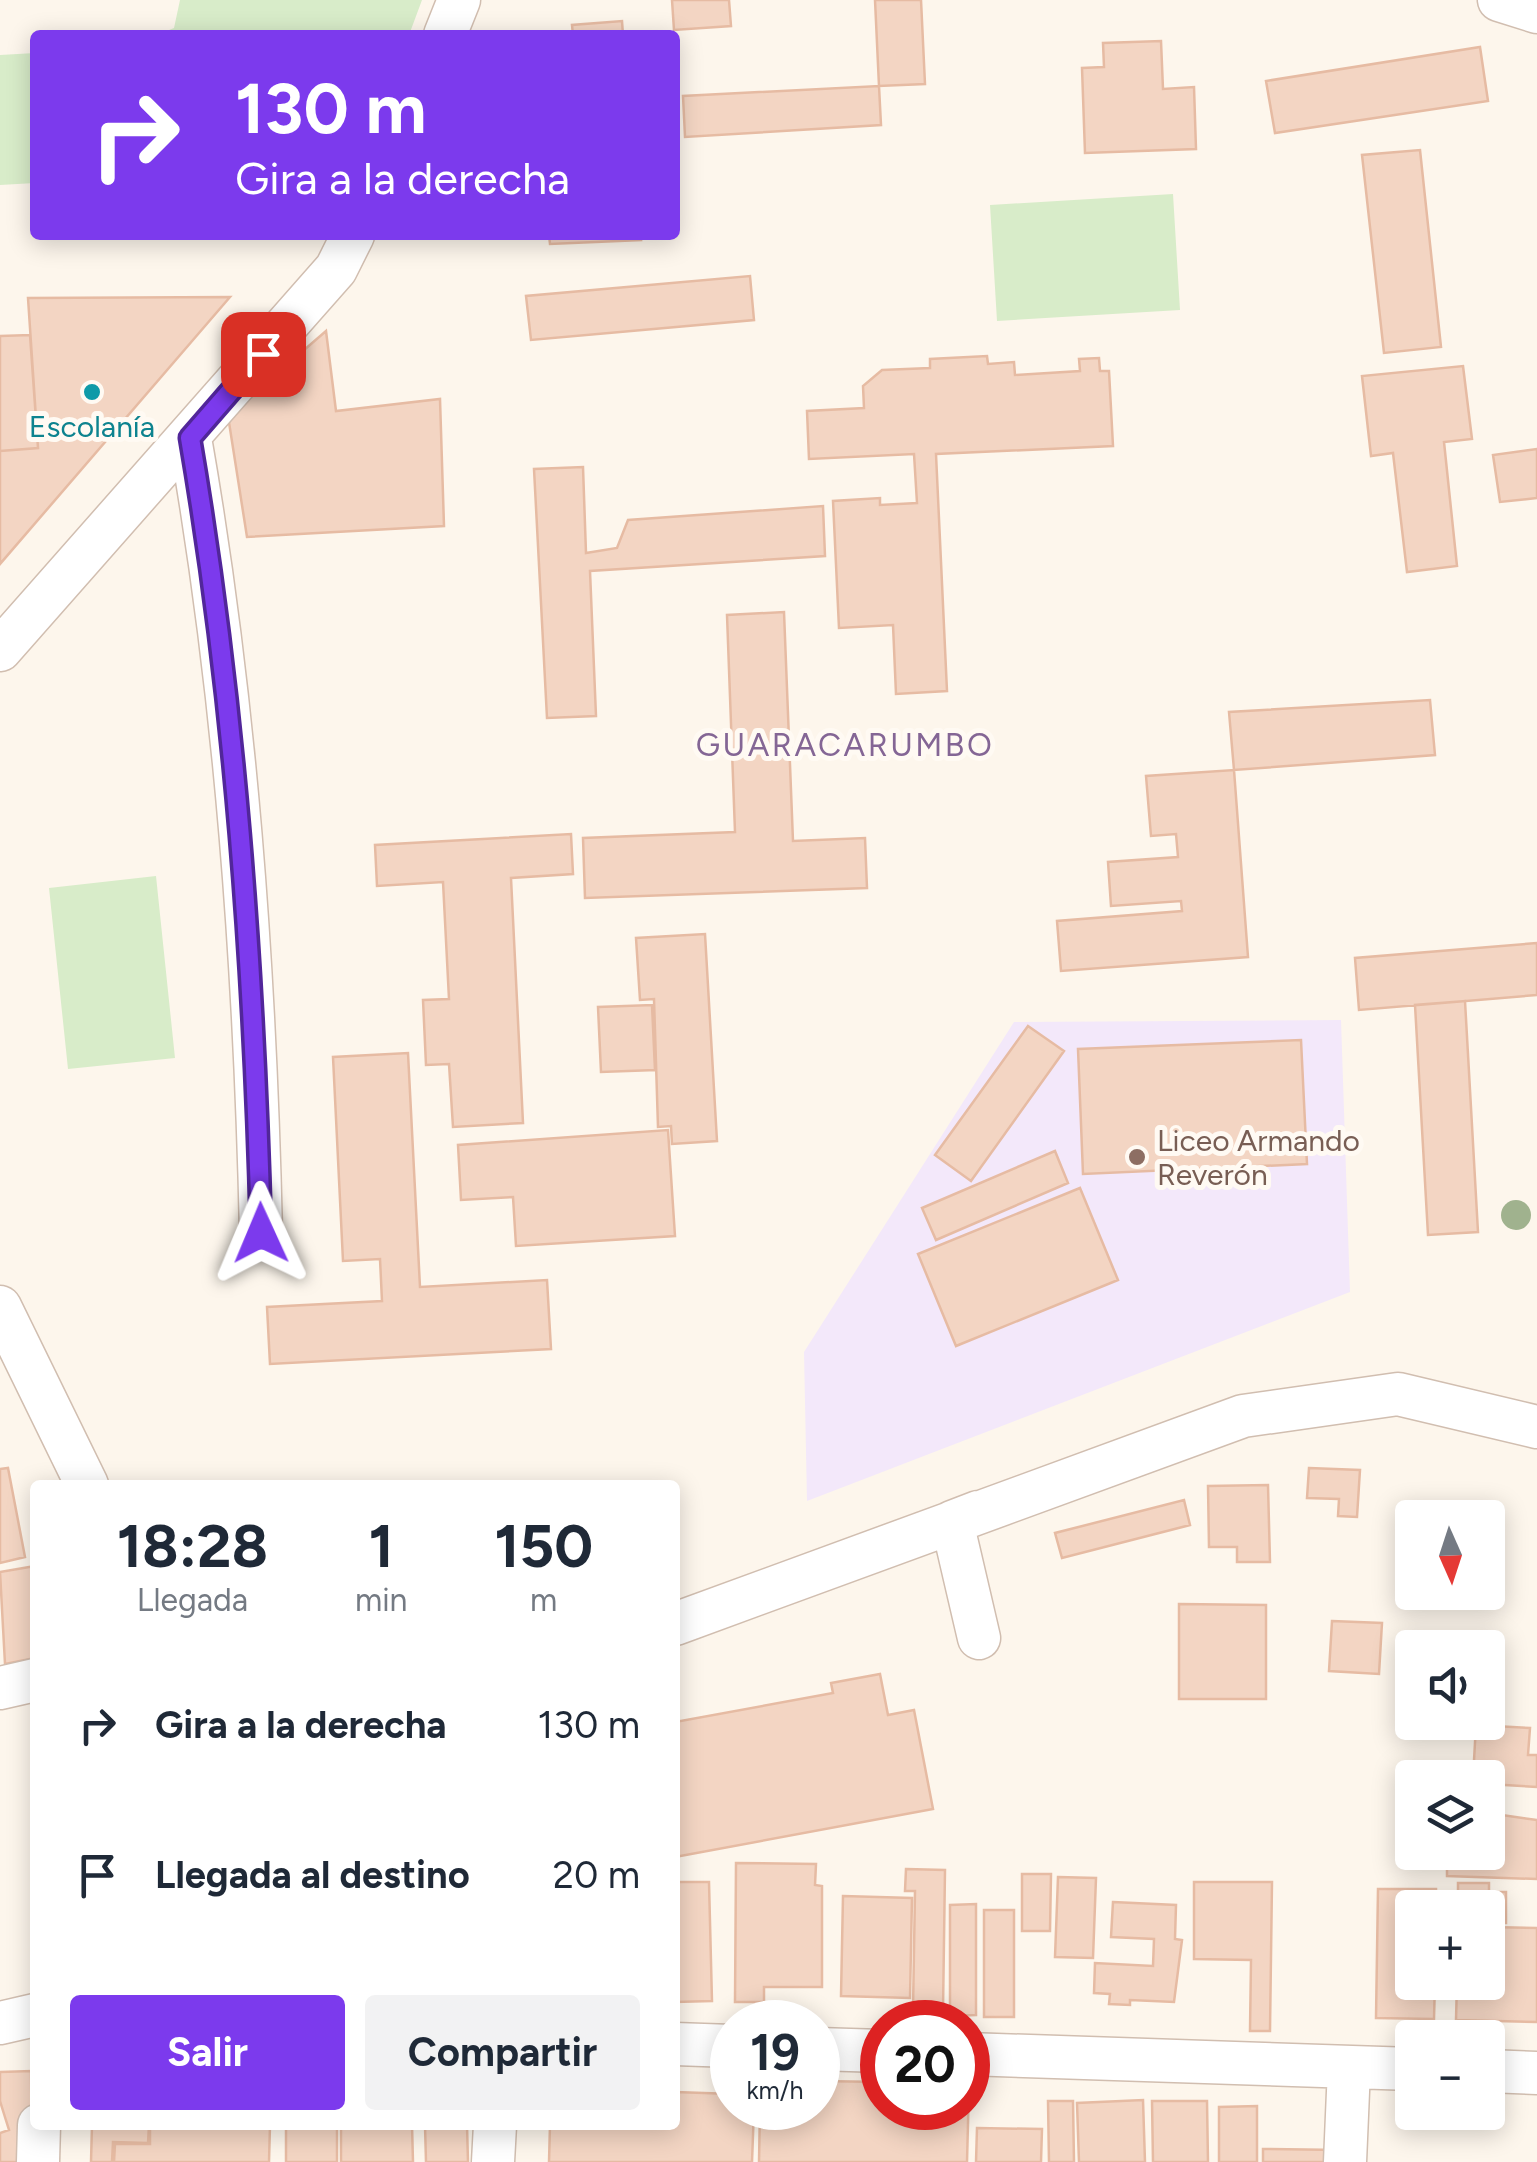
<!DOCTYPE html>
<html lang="es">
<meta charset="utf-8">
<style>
:root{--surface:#fff;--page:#f2f2f3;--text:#1f2937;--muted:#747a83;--accent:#7c3aed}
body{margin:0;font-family:Figtree,sans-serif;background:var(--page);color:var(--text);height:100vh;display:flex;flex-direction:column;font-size:38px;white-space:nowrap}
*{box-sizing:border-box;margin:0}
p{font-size:32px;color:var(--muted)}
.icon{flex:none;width:55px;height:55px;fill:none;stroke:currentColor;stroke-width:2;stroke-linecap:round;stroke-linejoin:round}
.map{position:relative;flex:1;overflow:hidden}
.details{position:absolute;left:30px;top:1480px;width:650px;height:650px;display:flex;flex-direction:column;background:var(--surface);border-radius:10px;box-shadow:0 5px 25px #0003}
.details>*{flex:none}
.hud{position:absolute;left:30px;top:30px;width:650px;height:210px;border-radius:10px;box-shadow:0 5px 25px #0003;background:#7c3aed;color:#fff;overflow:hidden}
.needle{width:65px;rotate:177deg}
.tools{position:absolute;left:1395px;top:1500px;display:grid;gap:20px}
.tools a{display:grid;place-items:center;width:110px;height:110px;border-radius:10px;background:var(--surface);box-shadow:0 5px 25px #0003;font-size:50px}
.speed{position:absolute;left:710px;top:2000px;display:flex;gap:20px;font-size:50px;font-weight:700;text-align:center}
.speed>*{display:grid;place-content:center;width:130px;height:130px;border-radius:50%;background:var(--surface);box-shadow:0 5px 25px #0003;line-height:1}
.speed small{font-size:25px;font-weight:400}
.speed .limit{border:15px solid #d22;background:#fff;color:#111}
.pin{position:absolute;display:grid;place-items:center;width:85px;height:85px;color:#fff;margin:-42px;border-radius:20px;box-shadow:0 5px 15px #0006}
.me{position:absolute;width:110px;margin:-55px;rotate:359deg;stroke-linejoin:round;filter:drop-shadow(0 0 8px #0008)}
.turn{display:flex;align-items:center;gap:35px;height:210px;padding:0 40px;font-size:45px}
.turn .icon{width:130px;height:130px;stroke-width:2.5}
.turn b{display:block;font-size:70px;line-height:85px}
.eta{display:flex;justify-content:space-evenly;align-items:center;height:170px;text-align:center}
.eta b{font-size:60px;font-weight:700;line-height:70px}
.button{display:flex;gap:20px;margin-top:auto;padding:20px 40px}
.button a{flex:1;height:115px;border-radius:10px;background:var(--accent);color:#fff;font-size:40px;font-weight:700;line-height:115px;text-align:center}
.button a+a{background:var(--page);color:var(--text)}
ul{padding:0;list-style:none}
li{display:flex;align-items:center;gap:30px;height:150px;padding:0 40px}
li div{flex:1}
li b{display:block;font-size:38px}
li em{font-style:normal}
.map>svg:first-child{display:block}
</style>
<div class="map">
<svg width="1537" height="2162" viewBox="0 0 1537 2162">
<rect width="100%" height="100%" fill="#fdf6ec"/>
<path fill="#f3e8fa" d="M1341,1020L1350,1292L807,1501L804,1352L1014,1022Z"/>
<path fill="#d8ecc9" d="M180,0H422L409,35H157L174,28Z
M35,53V183L0,185V55Z
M1173,194L1180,310L997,321L990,205Z
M156,876L175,1058L68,1069L49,888Z"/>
<path fill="#f3d5c3" stroke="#e6bba3" stroke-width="2.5" d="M672,0H729L731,26L674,30Z
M875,0H921L925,84L879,86Z
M622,21L623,35H573L572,25Z
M1161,41L1163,89L1194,87L1196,149L1085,153L1082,68L1104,67L1103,43Z
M1480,47L1488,101L1275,133L1266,81Z
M879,86L881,125L685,137L683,96Z
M1420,150L1441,347L1384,353L1362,155Z
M549,235H640L641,240L550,244Z
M750,276L754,320L531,340L526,296Z
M230,297L0,564V451L38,448L28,298Z
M326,331L336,411L440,399L444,526L247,537L228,416Z
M30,335L38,448L0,451V336Z
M987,356L988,364L1014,362L1015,375L1080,371L1079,359L1099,358L1100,371H1109L1113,446L936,454L947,691L896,694L893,625L839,628L833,501L880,498V505L917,503L914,454L809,459L807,411L864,408L863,386L882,370L930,368V359Z
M1463,366L1472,439L1444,442L1457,566L1407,572L1393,453L1371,456L1362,376Z
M1537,449V498L1500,502L1493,455Z
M583,467L586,553L617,548L628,520L823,506L825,556L590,571L596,716L547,718L534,469Z
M784,612L793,841L865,838L867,888L585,898L583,838L735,832L727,615Z
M1430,700L1435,755L1234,770L1229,712Z
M1234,770L1248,957L1061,971L1057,921L1182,911L1181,901L1111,906L1108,862L1178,857L1176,834L1151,836L1146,776Z
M571,834L573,874L511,878L523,1123L453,1127L449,1064L426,1065L423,1000L449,999L443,882L377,886L375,845Z
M705,934L717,1141L672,1144L671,1126L658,1127L654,999L640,1000L636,938Z
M1537,943V995L1359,1010L1355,958Z
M1465,1001L1478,1232L1428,1235L1415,1005Z
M652,1005L655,1070L601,1072L598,1007Z
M1028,1026L1064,1051L971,1181L935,1155Z
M1301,1040L1307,1164L1083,1174L1078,1049Z
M408,1053L420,1287L547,1280L551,1349L270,1364L267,1307L382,1301L380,1259L343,1261L333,1057Z
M668,1130L675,1236L516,1246L513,1197L461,1200L458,1145Z
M1055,1151L1068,1183L936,1240L922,1208Z
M1080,1188L1118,1280L956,1346L918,1254Z
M8,1468L25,1557L0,1563V1469Z
M1309,1468L1360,1470L1357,1517L1338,1516L1339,1499L1307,1498Z
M1268,1485L1270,1562H1237V1547H1209L1208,1486Z
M1184,1500L1190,1525L1062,1558L1055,1533Z
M35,1566V1658L5,1664L0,1572Z
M1179,1604L1266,1605V1699H1179Z
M1332,1621L1382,1623L1379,1674L1329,1671Z
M880,1674L888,1715L914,1710L933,1809L675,1857V1722L833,1693L831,1683Z
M1476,1725L1530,1728L1528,1755H1537V1787L1488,1784V1778H1473Z
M1488,1813L1537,1820V1879L1447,1876V1852H1488Z
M736,1863L816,1864L815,1885L822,1886V1987H764V2002H735Z
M906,1869L945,1870L943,2011L913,2010L915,1891H905Z
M1022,1874H1051L1050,1931H1022Z
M1058,1877L1096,1878L1093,1958L1055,1957Z
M675,1882H709L712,2001L675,2002Z
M1194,1882H1272L1270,2031H1250L1251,1960L1194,1959Z
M1458,1883H1489V1892H1506V1923H1488V1908H1458Z
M1378,1889H1436V1908H1412V1982H1435L1434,2019L1376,2018Z
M843,1896L912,1898L910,1998L841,1996Z
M1113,1902L1176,1905L1175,1939L1182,1940L1174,2002L1130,2000V2005L1109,2004L1110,1994L1094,1993L1095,1963L1153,1966L1154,1939L1111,1937Z
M976,1904V2015L950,2016V1905Z
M984,1910H1014V2017H984Z
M1488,1927L1537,1928V2022L1456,2020L1457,1982H1488Z
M31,2071L32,2162H0V2133L9,2130L0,2101V2072Z
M818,2081L882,2082V2108H968L969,2085L967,2162H759L760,2108H818Z
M675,2092L732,2094V2108H754L752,2162H549L550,2125H675Z
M1143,2100L1145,2162H1079L1077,2103Z
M1048,2101H1073L1074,2162H1049Z
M1152,2101H1207L1208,2162H1153Z
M1257,2106V2162H1219V2107Z
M92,2125H149L148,2143L113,2142L112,2162H91Z
M150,2125H270L269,2162H114L115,2144H150Z
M286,2125H337V2162H286Z
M341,2125H412L413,2162H341Z
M425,2125H467L468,2162H426Z
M977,2128L1042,2129L1041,2162H976Z
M1263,2149L1340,2150V2162H1263Z"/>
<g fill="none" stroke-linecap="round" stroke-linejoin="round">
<defs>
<path id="minor" d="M1499,0L1537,12
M445,35L459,0
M190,438C236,701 255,967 261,1233
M0,650L336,269L353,235
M0,1307L87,1485
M978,1512L952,1522L979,1638
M675,1624L1243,1416L1398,1394L1537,1427
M0,1688L35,1680
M0,2023L35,2015
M675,2044L732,2046
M818,2049L882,2051
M968,2054L1412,2069
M1488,2071L1537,2073
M38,2162L39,2125
M493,2162L495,2125
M1345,2162L1349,2068"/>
</defs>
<use href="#minor" stroke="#d1beb0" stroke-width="45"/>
<use href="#minor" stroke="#fff" stroke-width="42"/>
</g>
<circle fill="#a0b28e" cx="1516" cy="1215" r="15"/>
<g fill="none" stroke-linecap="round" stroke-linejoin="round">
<defs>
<path id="route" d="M261,1233C254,967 235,701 190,438L263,354"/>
</defs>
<use href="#route" stroke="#51269a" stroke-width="25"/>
<use href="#route" stroke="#7c3aed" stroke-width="18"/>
</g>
<circle fill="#0f9aa8" stroke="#fffaf3" stroke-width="4" cx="92" cy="392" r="10"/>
<circle fill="#8d6e63" stroke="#fffaf3" stroke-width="4" cx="1137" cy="1157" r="10"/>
<g text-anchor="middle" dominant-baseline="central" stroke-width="10" stroke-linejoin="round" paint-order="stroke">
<g font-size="30" fill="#0d838f" stroke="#fffaf3">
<text x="92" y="426">Escolanía</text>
</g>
<g font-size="30" fill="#785e54" stroke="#fffaf3" text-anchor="start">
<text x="1157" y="1140">Liceo Armando<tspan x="1157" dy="34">Reverón</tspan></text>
</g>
<g font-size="32" letter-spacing="2.5" fill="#846695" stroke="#fffaf3">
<text x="845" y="745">GUARACARUMBO</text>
</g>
</g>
</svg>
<div class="tools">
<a><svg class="needle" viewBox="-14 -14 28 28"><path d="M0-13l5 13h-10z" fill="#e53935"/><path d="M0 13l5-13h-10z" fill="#747a83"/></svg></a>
<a><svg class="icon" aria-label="sound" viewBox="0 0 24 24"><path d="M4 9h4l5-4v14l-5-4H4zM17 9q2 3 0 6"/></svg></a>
<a><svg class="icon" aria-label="layers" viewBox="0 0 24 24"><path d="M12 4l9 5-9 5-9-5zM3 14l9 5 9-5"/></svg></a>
<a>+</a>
<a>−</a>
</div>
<div class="speed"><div>19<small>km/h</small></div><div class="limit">20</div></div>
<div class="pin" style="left:263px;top:354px;background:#d93025"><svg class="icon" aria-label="arrive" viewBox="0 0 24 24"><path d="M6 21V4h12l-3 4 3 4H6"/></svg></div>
<svg class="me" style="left:261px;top:1233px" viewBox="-20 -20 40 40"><path d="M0-17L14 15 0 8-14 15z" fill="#7c3aed" stroke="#fff" stroke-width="4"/></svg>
<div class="hud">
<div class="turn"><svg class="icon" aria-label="right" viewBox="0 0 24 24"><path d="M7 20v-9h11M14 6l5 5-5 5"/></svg><div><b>130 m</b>Gira a la derecha</div></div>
</div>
<section class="details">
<div class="eta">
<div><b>18:28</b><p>Llegada</p></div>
<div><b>1</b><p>min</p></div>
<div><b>150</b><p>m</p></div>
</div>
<ul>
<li><svg class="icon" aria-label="right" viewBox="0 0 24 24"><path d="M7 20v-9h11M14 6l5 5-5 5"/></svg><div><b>Gira a la derecha</b></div><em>130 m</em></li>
<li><svg class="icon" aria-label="arrive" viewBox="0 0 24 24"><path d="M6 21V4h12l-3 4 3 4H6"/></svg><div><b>Llegada al destino</b></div><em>20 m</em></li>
</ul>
<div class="button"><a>Salir</a><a>Compartir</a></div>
</section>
</div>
